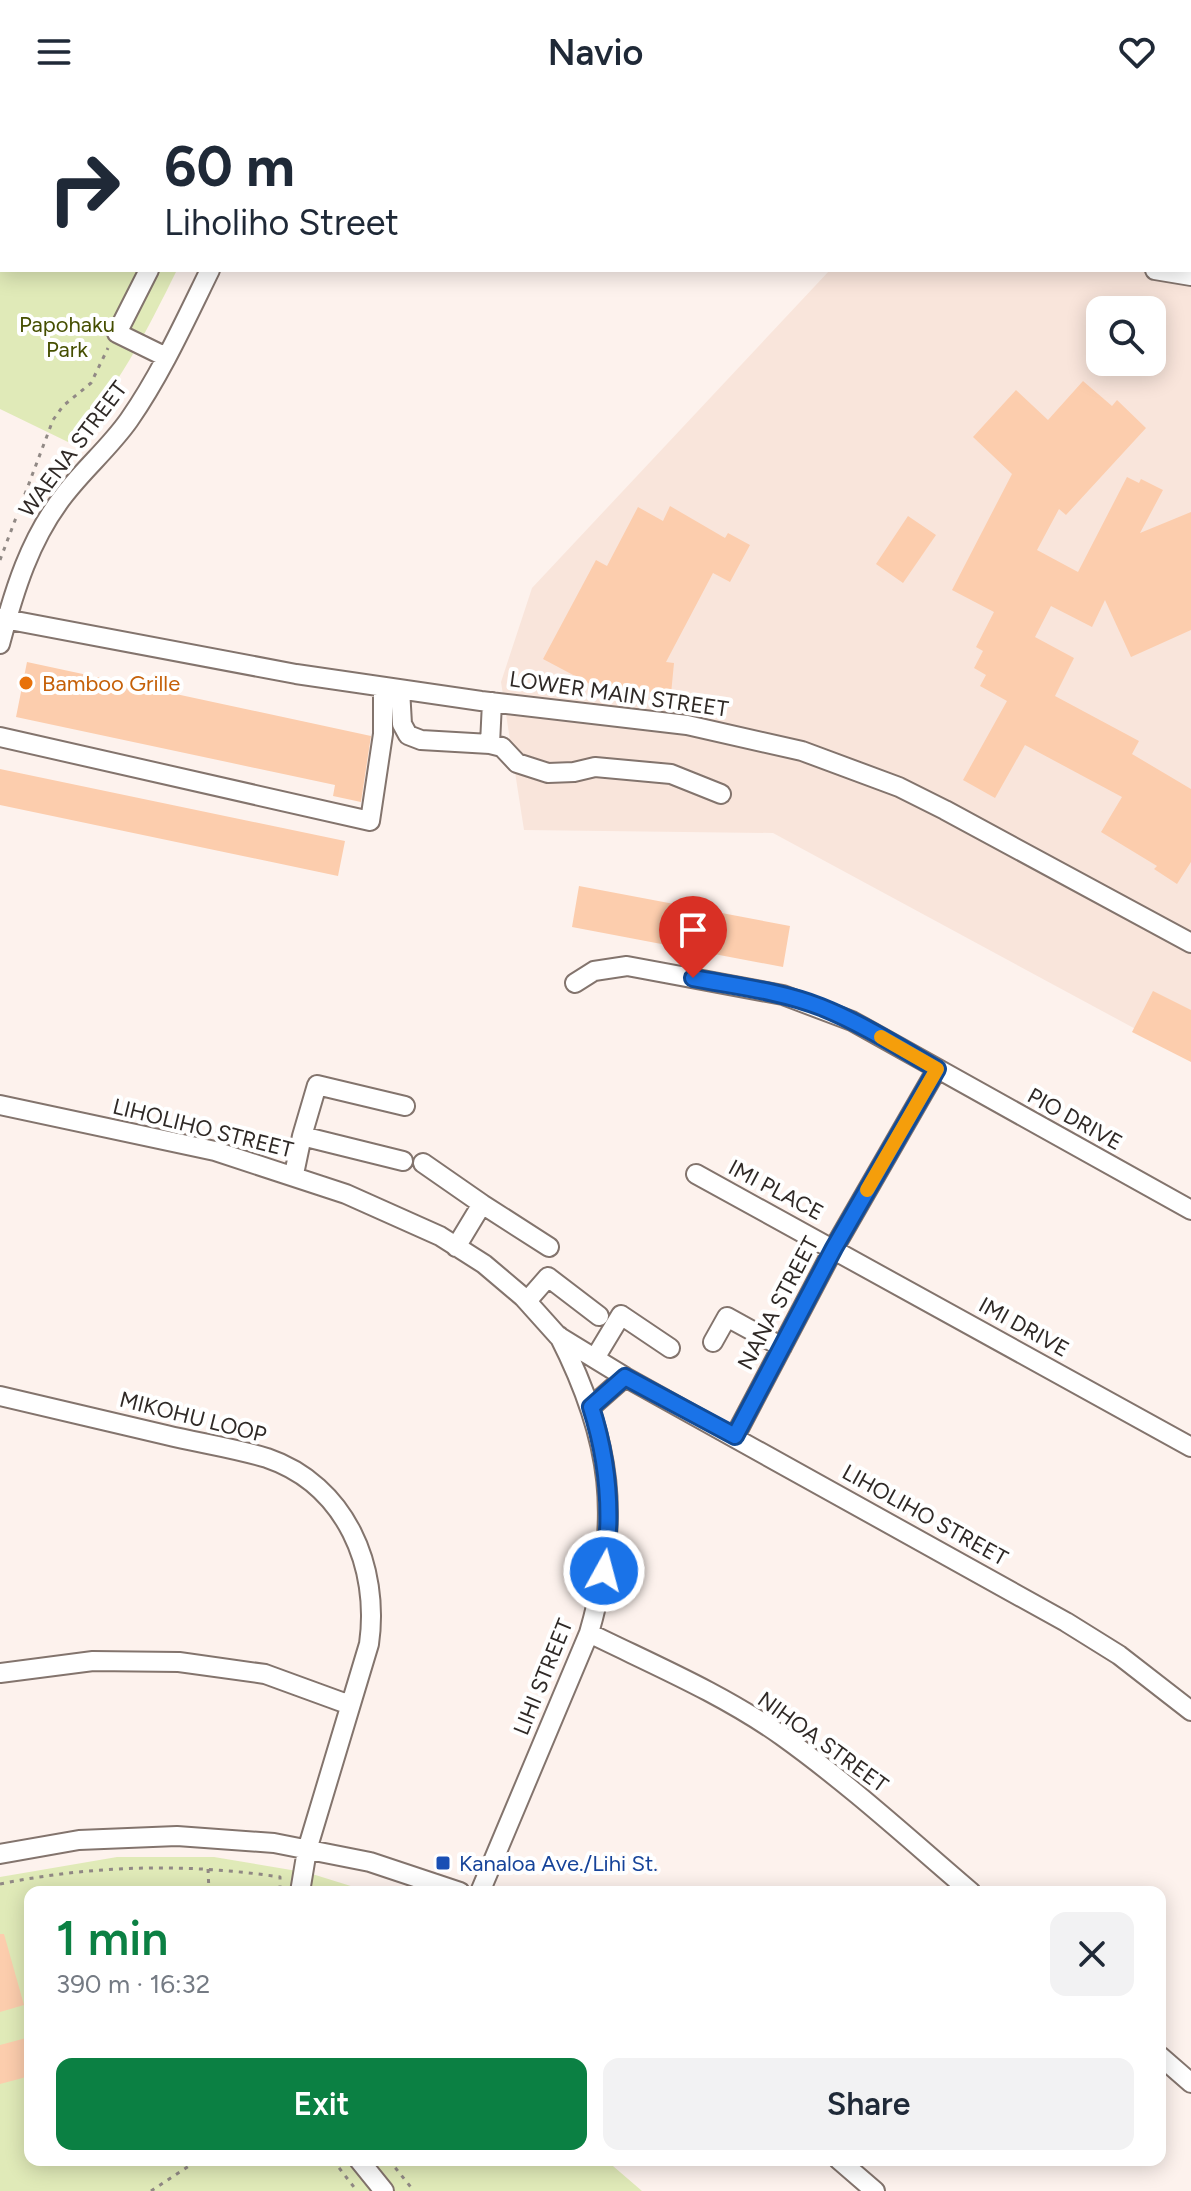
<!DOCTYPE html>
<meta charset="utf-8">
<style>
:root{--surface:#fff;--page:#f2f2f3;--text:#1f2937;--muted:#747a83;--accent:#0b8043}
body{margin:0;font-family:Figtree,sans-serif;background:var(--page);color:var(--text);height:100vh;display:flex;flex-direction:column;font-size:30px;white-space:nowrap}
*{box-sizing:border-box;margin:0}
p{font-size:26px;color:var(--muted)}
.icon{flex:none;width:44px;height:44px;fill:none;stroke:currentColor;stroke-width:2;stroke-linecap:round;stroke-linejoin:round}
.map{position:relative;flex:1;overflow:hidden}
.details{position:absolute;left:24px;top:1782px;width:1142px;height:280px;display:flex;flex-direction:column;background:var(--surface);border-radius:16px;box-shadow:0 4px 20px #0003}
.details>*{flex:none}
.guide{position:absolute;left:0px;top:0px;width:1192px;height:168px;box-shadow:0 4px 20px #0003;background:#fff;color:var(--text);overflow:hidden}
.controls{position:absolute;left:1086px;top:192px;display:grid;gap:16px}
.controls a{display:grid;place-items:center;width:80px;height:80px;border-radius:16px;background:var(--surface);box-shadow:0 4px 20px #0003;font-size:40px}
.pin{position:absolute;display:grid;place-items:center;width:68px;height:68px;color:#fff;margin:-82px -34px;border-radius:50% 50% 50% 0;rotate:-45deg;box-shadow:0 0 8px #0007}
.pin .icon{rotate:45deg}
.me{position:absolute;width:88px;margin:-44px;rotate:7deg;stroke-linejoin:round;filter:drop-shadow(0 0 6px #0008)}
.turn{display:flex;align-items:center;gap:28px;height:168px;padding:0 32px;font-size:36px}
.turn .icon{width:104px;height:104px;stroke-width:2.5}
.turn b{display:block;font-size:56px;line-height:68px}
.round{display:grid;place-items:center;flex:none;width:84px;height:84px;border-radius:16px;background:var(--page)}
.headline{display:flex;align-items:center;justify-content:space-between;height:136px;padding:0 32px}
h1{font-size:48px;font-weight:600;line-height:60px;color:var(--accent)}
.button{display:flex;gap:16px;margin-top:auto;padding:16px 32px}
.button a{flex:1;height:92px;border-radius:16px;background:var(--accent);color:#fff;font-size:32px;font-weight:600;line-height:92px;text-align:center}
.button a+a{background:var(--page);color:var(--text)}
header{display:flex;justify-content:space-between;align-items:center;height:104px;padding:0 32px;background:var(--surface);font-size:36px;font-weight:600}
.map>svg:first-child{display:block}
</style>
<header><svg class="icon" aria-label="menu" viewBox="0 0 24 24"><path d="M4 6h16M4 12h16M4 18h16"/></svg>Navio<svg class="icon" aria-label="heart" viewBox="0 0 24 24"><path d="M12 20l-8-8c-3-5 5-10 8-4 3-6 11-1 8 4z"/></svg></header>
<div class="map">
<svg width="1191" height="2087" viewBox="0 0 1191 2087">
<rect width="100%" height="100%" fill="#fdf2ed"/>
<path fill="#f9e5db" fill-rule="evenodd" d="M995,0H1191V955L773,729L524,726L501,578L532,484L830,166H1190V2H993ZM1100,206H1152V258H1100Z"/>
<path fill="#e0eab8" d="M0,0L103,2H2V166H177C146,228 117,288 68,338L0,305Z
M117,1753H214L309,1769L370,1788H30V2056H606L642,2087H0V1773Z"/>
<path fill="#fccdad" d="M1083,277L1112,302L1117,296L1146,324L1066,411L1059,405L1037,446L1078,468L1127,373L1139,379L1141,375L1163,386L1140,429L1191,408V526L1131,553L1105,496L1092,523L1051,502L1035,533L1074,554L1055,592L1139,637L1132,650L1191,685V758L1177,780L1154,765L1157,762L1101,728L1122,693L1025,641L995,694L963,676L1007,597L980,582L986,571L974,564L983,547L976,543L994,508L952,486L1012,370L973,333L1016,286L1048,316Z
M670,402L725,434L728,429L750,441L730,478L713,469L666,558L674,559L671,590L592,581L543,555L596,456L607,462L638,403L663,417Z
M908,412L936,431L903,479L876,460Z
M27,558L371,632L361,698L333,692L335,681L16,613Z
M0,665L345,737L338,772L0,701Z
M579,782L790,822L783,863L572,823Z
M1153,887L1191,906V958L1132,928Z
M0,1830H4L24,1901L0,1908Z
M30,1933V1972L0,1980V1941Z"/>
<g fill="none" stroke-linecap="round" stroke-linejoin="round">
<defs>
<path id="minor" d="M175,0L179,2
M244,2L245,0
M290,2L291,0
M1050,2L1052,0
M1190,152L1191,150
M149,166L117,229L166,253
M1155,166L1191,172
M0,514L296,570L481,597L687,621L802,647L899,683L945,706L1191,839
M0,540C14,487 30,434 65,390C85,364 110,343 129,316C161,270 185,217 210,166
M400,585L402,620L408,631L421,636L490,640L492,598
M0,633L370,717L383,630V583
M490,640L502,643L517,659L548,669L574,668L595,663L671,670L721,690
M575,879L594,867L627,862L783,891L852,917L1191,1106
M0,1001L215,1047L346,1090L440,1132L484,1160L523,1193L558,1232L625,1273L1066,1518L1119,1551L1191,1607
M302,1032L317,981L405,1002
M423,1059L482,1100
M294,1070L302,1032L403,1057
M696,1070L1191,1343
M456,1143L482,1100L549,1143
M527,1197L548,1173L599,1212
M713,1238L727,1213L782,1243
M595,1254L621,1211L670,1244
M0,1292C55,1305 111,1318 166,1331C199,1339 234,1344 267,1354C346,1381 380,1463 369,1540L307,1746L300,1788
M591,1303L625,1273
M735,1332L834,1144L937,965
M589,1529C654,1561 723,1590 782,1632C849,1680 909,1735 971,1788
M0,1569L93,1557L179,1558L265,1570L350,1601
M0,1750L79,1736L177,1732L274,1739L370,1758L460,1788
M480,1788L589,1529C622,1415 612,1336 559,1232
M1160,1952L1191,1979
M359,2056L384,2087
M839,2056L875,2087"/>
</defs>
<use href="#minor" stroke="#83746d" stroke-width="22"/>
<path stroke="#918985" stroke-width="3" stroke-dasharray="4 6" stroke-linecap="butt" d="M39,0L43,2
M0,456L53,316L63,302L91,279L108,244
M208,1765L209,1788
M0,1780C94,1761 186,1759 280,1773V1788
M326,1788L327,1782
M333,2056L357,2087
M389,2056L414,2087
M151,2087L198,2056"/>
<use href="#minor" stroke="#fff" stroke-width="18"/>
</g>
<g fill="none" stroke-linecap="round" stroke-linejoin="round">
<defs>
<path id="route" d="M604,1467C613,1411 608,1356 591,1303L625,1273L735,1332L834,1144L937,965C899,943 861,919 821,903C780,887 735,882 693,874"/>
</defs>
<use href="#route" stroke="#114b97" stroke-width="20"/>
<use href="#route" stroke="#1a73e8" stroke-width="14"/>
<path stroke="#f59e0b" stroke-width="14" d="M867,1086L937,965L881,933"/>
</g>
<circle fill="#e8710a" stroke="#fff" stroke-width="3" cx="26" cy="579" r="8"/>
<rect fill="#1a4fb4" stroke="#fff" stroke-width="3" x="435" y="1751" width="16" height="16" rx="4"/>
<g text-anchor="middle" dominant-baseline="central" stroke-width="8" stroke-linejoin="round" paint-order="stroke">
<g font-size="22" fill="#454e01" stroke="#fff">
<text x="67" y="220">Papohaku<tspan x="67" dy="25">Park</tspan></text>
</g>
<g font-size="22" fill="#2f2926" stroke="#fff">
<text transform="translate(73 345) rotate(-53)">WAENA STREET</text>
<text transform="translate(619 590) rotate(8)">LOWER MAIN STREET</text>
<text transform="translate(1075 1015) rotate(29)">PIO DRIVE</text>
<text transform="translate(203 1024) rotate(14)">LIHOLIHO STREET</text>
<text transform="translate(776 1086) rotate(28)">IMI PLACE</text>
<text transform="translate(778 1199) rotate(-62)">NANA STREET</text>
<text transform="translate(1024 1223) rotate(29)">IMI DRIVE</text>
<text transform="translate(193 1313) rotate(14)">MIKOHU LOOP</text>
<text transform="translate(925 1411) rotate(29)">LIHOLIHO STREET</text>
<text transform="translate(543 1573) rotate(-68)">LIHI STREET</text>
<text transform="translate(823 1638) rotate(36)">NIHOA STREET</text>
</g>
<g font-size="22" fill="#c56008" stroke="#fff" text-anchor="start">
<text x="42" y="579">Bamboo Grille</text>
</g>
<g font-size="22" fill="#164399" stroke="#fff" text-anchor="start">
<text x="459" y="1759">Kanaloa Ave./Lihi St.</text>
</g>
</g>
</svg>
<div class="controls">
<a><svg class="icon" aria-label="search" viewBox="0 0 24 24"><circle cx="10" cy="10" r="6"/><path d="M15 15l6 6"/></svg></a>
</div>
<div class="pin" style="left:693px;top:874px;background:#d93025"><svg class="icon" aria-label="arrive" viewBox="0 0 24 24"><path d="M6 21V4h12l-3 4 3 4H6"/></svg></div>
<svg class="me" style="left:604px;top:1467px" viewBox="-20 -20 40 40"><circle r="17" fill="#1a73e8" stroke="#fff" stroke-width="3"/><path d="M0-11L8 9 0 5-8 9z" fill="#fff"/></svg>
<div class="guide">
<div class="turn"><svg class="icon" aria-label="right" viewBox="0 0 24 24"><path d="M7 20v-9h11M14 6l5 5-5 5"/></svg><div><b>60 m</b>Liholiho Street</div></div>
</div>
<section class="details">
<div class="headline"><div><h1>1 min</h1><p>390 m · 16:32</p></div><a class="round"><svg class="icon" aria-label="close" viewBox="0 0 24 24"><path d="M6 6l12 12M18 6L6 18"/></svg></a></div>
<div class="button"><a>Exit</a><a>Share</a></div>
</section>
</div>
